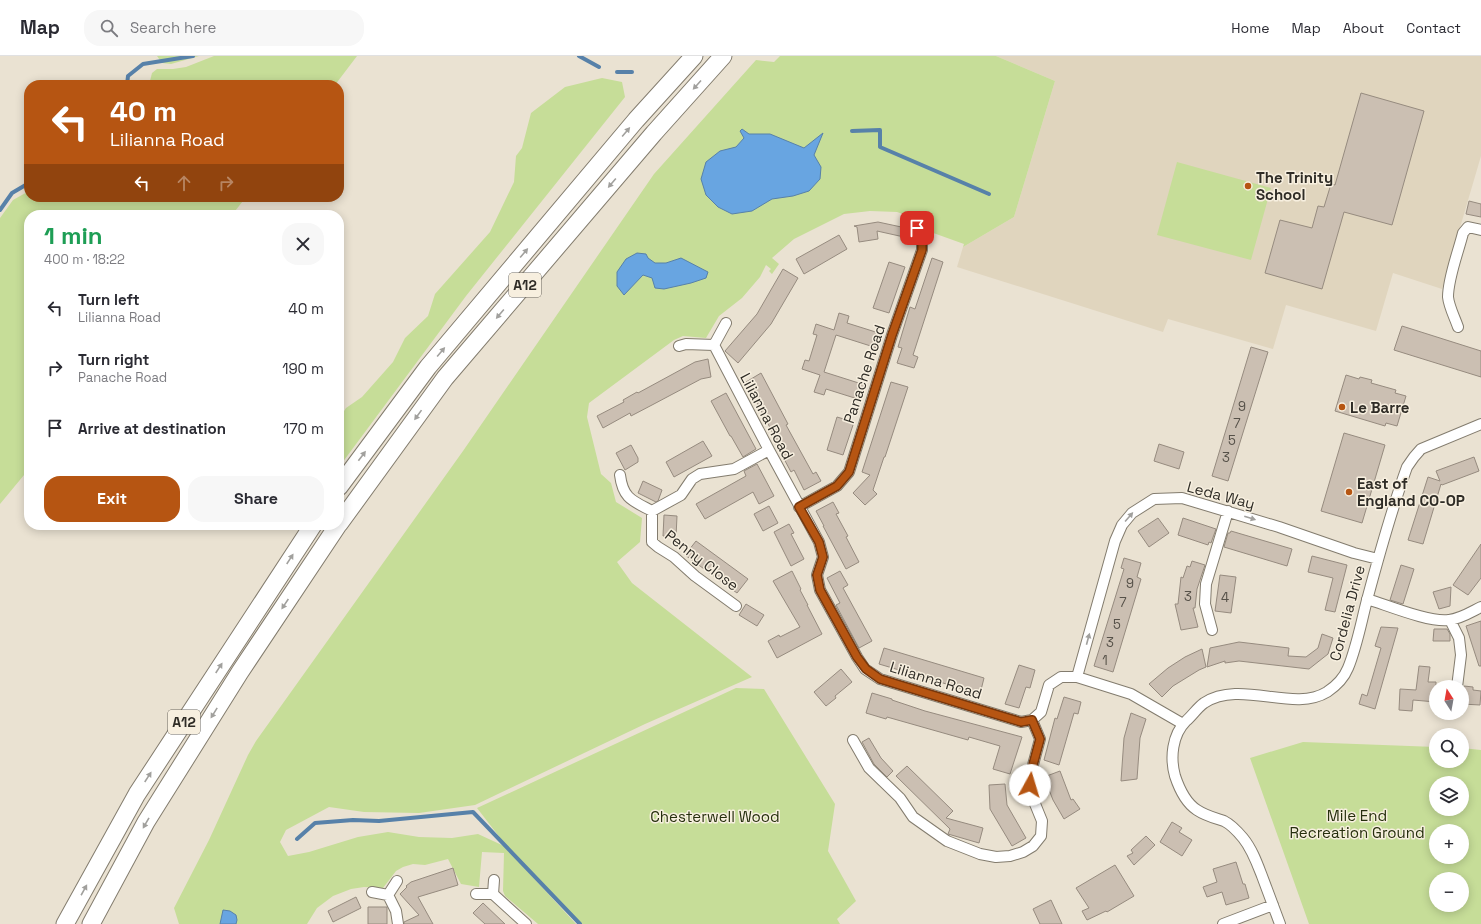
<!DOCTYPE html>
<meta charset="utf-8">
<style>
:root{--surface:#fff;--page:#f7f7f7;--text:#2b2b33;--muted:#7c7c81;--line:#e1e1e2;--accent:#b65512}
body{margin:0;font-family:"Space Grotesk",sans-serif;background:var(--page);color:var(--text);height:100vh;display:flex;flex-direction:column;font-size:15px;white-space:nowrap}
*{box-sizing:border-box;margin:0}
p{font-size:13px;color:var(--muted)}
.icon{flex:none;width:22px;height:22px;fill:none;stroke:currentColor;stroke-width:2;stroke-linecap:round;stroke-linejoin:round}
.map{position:relative;flex:1;overflow:hidden}
.side{position:absolute;left:24px;top:154px;width:320px;height:320px;display:flex;flex-direction:column;background:var(--surface);border-radius:16px;box-shadow:0 2px 10px #0003}
.side>*{flex:none}
.banner{position:absolute;left:24px;top:24px;width:320px;height:122px;border-radius:16px;box-shadow:0 2px 10px #0003;background:#b65512;color:#fff;overflow:hidden}
.needle{width:26px;rotate:349deg}
.tools{position:absolute;left:1429px;top:624px;display:grid;gap:8px}
.tools a{display:grid;place-items:center;width:40px;height:40px;border-radius:50%;background:var(--surface);box-shadow:0 2px 10px #0003;font-size:20px}
.pin{position:absolute;display:grid;place-items:center;width:34px;height:34px;color:#fff;margin:-17px;border-radius:8px;box-shadow:0 2px 6px #0006}
.me{position:absolute;width:44px;margin:-22px;rotate:6deg;stroke-linejoin:round;filter:drop-shadow(0 0 3px #0008)}
.turn{display:flex;align-items:center;gap:14px;height:84px;padding:0 20px;font-size:18px}
.turn .icon{width:52px;height:52px;stroke-width:2.5}
.turn b{display:block;font-size:28px;line-height:34px}
.lanes{display:flex;align-items:center;height:38px;padding:0 20px;background:#0003;justify-content:center;gap:20px;direction:ltr}
.lanes .off{opacity:.35}
.round{display:grid;place-items:center;flex:none;width:42px;height:42px;border-radius:16px;background:var(--page)}
.overview{display:flex;align-items:center;justify-content:space-between;height:68px;padding:0 20px}
h1{font-size:24px;font-weight:700;line-height:30px;color:#1e9e55}
.primary-button{display:flex;gap:8px;margin-top:auto;padding:8px 20px}
.primary-button a{flex:1;height:46px;border-radius:16px;background:var(--accent);color:#fff;font-size:16px;font-weight:700;line-height:46px;text-align:center}
.primary-button a+a{background:var(--page);color:var(--text)}
ul{padding:0;list-style:none}
li{display:flex;align-items:center;gap:12px;height:60px;padding:0 20px}
li div{flex:1}
li b{display:block;font-size:15px}
li em{font-style:normal}
header{display:flex;align-items:center;gap:24px;box-sizing:border-box;height:56px;padding:0 20px;background:var(--surface);border-bottom:1px solid var(--line)}
header strong{font-size:19px}
nav{display:flex;gap:22px;margin-inline-start:auto;font-size:14px}
.search{width:280px;height:36px;background:var(--page);display:flex;align-items:center;gap:10px;box-sizing:border-box;padding:0 14px;border-radius:16px;color:var(--muted);font-size:15px}
.map>svg:first-child{display:block}
</style>
<header>
<strong>Map</strong>
<div class="search"><svg class="icon" aria-label="search" viewBox="0 0 24 24"><circle cx="10" cy="10" r="6"/><path d="M15 15l6 6"/></svg>Search here</div>
<nav><a>Home</a><a>Map</a><a>About</a><a>Contact</a></nav>
</header>
<div class="map">
<svg width="1481" height="868" viewBox="0 0 1481 868">
<rect width="100%" height="100%" fill="#eae2d2"/>
<path fill="#e0d5be" d="M996,0H1481V100L1442,233L1393,217L1376,275L1286,249L1273,293L1168,263L1163,276L957,211L963,191L1014,161L1055,25Z"/>
<path fill="#c6dd98" fill-rule="evenodd" d="M157,0H199L171,8L162,7Z
M214,0H357L335,29H135L150,25L152,17L157,13H173L186,11Z
M780,0H996L1055,25L1014,161L963,191L964,188L925,174L918,163L897,156L870,155L844,158L794,183L772,202L779,208L772,218L769,215L771,213L766,209L760,221L742,242L719,260L706,282L683,280L674,284L589,347L587,361L601,418L611,427L616,446L642,462L640,486L617,506L632,527L752,621L645,668L475,749L419,757L364,756L329,751L286,774L280,786L288,800L309,796L358,781L388,776L419,781L452,782L478,778L504,790L576,868H538L505,840L503,835L504,797L482,796L479,831L461,828L448,803L425,809L413,808L403,811L396,815L383,832L364,831L351,833L333,840L317,852L307,868H179L174,852L209,784L248,699L256,685L463,395L654,118L756,4L774,6Z
M602,22L622,26L625,41L466,240L339,411V363L346,352L362,341L393,306L405,282L428,260L435,238L490,176L514,126L516,100L522,92L531,57L565,31Z
M1177,106L1271,132L1251,204L1157,179Z
M29,135V141H246L232,159H29V413L0,448V162L13,144Z
M736,632L764,633L835,748L828,795L856,845L837,863L840,868H581L508,792L477,752Z
M1303,686L1436,691V705H1462V692L1481,694V868H1309L1250,702ZM1436,727H1462V753H1436ZM1436,775H1462V801H1436ZM1436,823H1462V849H1436Z"/>
<path fill="#68a5e1" stroke="#5781a9" d="M742,73L749,78H770L804,92L823,77L814,99L821,111L820,123L809,135L793,140L772,143L752,155L732,158L718,151L706,139L701,123L706,106L720,95L736,91L744,82L740,75Z
M637,197L646,198L648,202L655,207H666L681,202L708,216L706,222L691,227L664,233L655,232L652,222L643,219L624,239L617,230V216L626,203Z
M223,854L230,855L236,859L237,864L236,868H220Z"/>
<g fill="none" stroke-linecap="round" stroke-linejoin="round">
<path stroke="#5781a9" stroke-width="4" d="M579,0L599,11
M617,16H632
M127,29L128,20L143,8L193,0
M852,75L880,74V91L989,138
M0,154L12,137L29,127
M297,783L315,767L353,764L379,765L473,756L580,868"/>
</g>
<path fill="#cbbfb2" stroke="#968b7f" d="M1361,37L1424,55L1392,169L1344,156L1322,233L1265,217L1280,164L1312,172L1318,150L1324,151L1331,128L1335,129Z
M1469,145L1481,148V161L1466,158Z
M878,166L906,172L904,181L877,175L878,183L859,186L857,171L854,170Z
M839,179L847,193L804,218L796,203Z
M932,202L943,206L913,299L918,301L914,312L897,307L902,292L898,291L910,251L915,253Z
M889,206L905,211L889,257L873,252Z
M783,213L798,222L771,268L738,307L725,295L757,258Z
M839,257L849,260L847,267L882,278L877,292L836,279L824,316L865,329L861,344L826,333L824,339L814,336L820,319L802,313L805,304L809,305L817,279L813,278L816,268L834,274Z
M1402,270L1481,295V321L1394,294Z
M1251,291L1268,296L1228,425L1212,420Z
M708,303L711,321L701,323L652,349L631,360L630,357L603,372L597,360L624,346L623,344L637,336L638,337L695,306Z
M761,317L788,368L786,369L813,418L816,416L821,425L804,434L794,414L791,416L774,384L776,383L746,326Z
M1346,319L1359,323L1360,321L1372,324L1371,327L1396,334L1395,337L1406,340L1397,370L1386,367L1385,370L1335,355Z
M891,326L908,331L885,401H884L873,434L877,438L865,449L853,437L870,419L862,416Z
M726,337L756,393L743,401L731,380H730L711,345Z
M837,361L854,366L843,399L827,394Z
M1344,377L1385,389L1362,467L1321,455Z
M703,385L712,400L674,421L666,406Z
M1159,388L1184,396L1179,413L1154,405Z
M631,389L638,402V406L625,414L616,397Z
M1474,401L1479,415L1442,429L1441,428L1423,488L1408,484L1428,421L1440,425L1436,415Z
M757,408L774,440L759,448L753,436L705,463L696,448L746,420L744,415Z
M643,425L662,434L658,445L656,446L638,437Z
M833,446L839,457L836,458L848,480L846,481L859,506L846,513L823,470H824L816,455Z
M769,450L778,467L763,475L754,458Z
M664,459L677,460L676,481L663,480Z
M1158,462L1169,477L1149,491L1138,475Z
M1183,462L1216,473L1211,487L1209,486L1208,489L1178,479Z
M789,468L794,477L791,478L804,503L791,510L774,476Z
M1231,475L1292,493L1287,510L1224,491L1228,477H1230Z
M696,485L748,523L737,537L685,499Z
M1481,488V522L1468,539L1453,529Z
M1312,500L1347,509L1335,556L1325,554L1333,522L1308,516Z
M1124,502L1141,507L1137,521L1141,523L1113,616L1094,610L1124,513L1121,512Z
M1192,505L1205,509L1197,533L1195,552H1193L1198,571L1181,574L1175,548H1178L1181,521L1183,522L1187,510L1190,511Z
M1401,509L1414,513L1403,548L1390,544Z
M792,515L801,533L800,534L808,549H807L822,578L777,602L768,585L779,579L780,581L800,571L773,525Z
M840,515L848,529L843,532L872,585L859,592L836,549L840,547L827,522Z
M1220,519L1236,521L1231,557L1215,555Z
M1451,531L1450,550L1439,553L1433,536Z
M746,548L764,559L757,570L739,559Z
M1481,565V610H1479L1466,570Z
M1381,571L1398,572L1375,653L1359,648L1362,638L1367,640L1381,592L1375,590Z
M1434,573H1447L1450,578V585H1433Z
M1322,578L1333,582L1328,598L1309,613L1239,605L1225,607V605L1207,611L1210,592L1239,586L1289,592L1288,600L1306,601L1318,592Z
M884,592L984,622L980,638L879,608Z
M1202,593L1206,611L1199,614L1173,630L1162,641L1149,628L1168,612L1185,601Z
M1019,609L1035,614L1030,632L1026,631L1019,652L1005,648Z
M1419,610L1430,611L1428,626H1436V646L1413,644L1412,655L1399,654L1400,633L1416,634Z
M841,613L852,626L835,640L836,642L826,650L814,636Z
M1464,630L1473,631V634L1481,635L1480,649L1462,648V635Z
M872,637L892,643V644L925,655L1022,681L1010,718L993,713L1000,690L969,681L968,684L887,661L886,663L866,657Z
M1064,641L1081,646L1078,658L1074,657L1059,709L1044,704L1055,662L1057,663Z
M1131,657L1146,663L1140,682L1137,723L1121,725L1124,682Z
M869,682L881,702L893,715L887,721L874,708L862,686Z
M907,710L953,755L946,762L983,772L979,787L948,778L950,773L896,720Z
M1060,715L1071,744L1073,743L1080,753L1064,763L1053,744L1044,721Z
M1005,728L1007,749L1026,782L1012,790L990,753L989,729Z
M1172,766L1182,772L1179,776L1192,784L1182,800L1160,786Z
M1146,780L1155,789L1134,809L1127,800L1133,797L1131,794Z
M1236,806L1243,828H1245L1249,842L1226,849L1222,836L1207,841L1203,831L1217,826L1213,813Z
M1115,809L1134,840L1107,856L1106,855L1087,864L1082,855L1089,852L1076,832Z
M453,812L458,829L418,841L433,868H404V866L419,859L400,838L407,831L406,830L411,826Z
M356,841L361,852L333,866L328,855Z
M1051,844L1062,868H1040L1033,853Z
M483,847L505,868H485L473,857Z
M368,851H387V868H368Z"/>
<g fill="none" stroke-linecap="round" stroke-linejoin="round">
<defs>
<path id="minor" d="M1458,271C1455,262 1449,251 1448,241C1448,222 1458,197 1463,177L1468,171L1481,174
M714,289L769,394L819,486L823,501L817,519L820,534L857,601L865,613L880,623L1021,666L1032,664L1041,656L1049,629L1061,621H1077L1131,638L1183,668
M714,289L726,267
M679,290L686,288L714,289
M620,419C623,443 633,445 652,455V486L658,491L674,501L695,520L736,550
M799,451L837,430L849,416L892,279L922,194V183L917,172
M652,455L681,439L692,423L700,418L734,413L769,394
M1367,543C1387,549 1430,567 1449,564C1460,563 1471,556 1481,551
M1450,564L1459,582L1461,599L1457,631
M1212,574L1205,548L1206,528L1228,455
M1077,621L1115,485L1122,469L1132,457L1154,443L1182,442L1279,471L1354,497L1378,503
M853,684L869,712L900,742L913,761L947,785L980,798L996,801L1010,800L1023,796L1033,790L1041,780L1042,765L1031,738L1030,720L1040,683L1032,664
M397,825L388,839L396,855L398,868
M372,836L388,839
M476,838H493L526,868
M493,838L494,824
M1223,868L1273,849
M1280,868C1274,852 1268,836 1262,820C1257,807 1252,793 1243,782C1238,776 1232,769 1224,765C1215,762 1206,760 1197,754C1186,747 1179,732 1175,720C1170,702 1172,679 1186,665C1192,660 1197,652 1204,647C1241,623 1293,657 1327,636C1336,630 1344,622 1348,612C1357,590 1361,567 1367,544C1379,499 1391,455 1407,411L1414,401L1421,393L1481,368"/>
<path id="trunk" d="M339,431L428,311L636,64L694,0
M339,468L445,322L654,77L723,0
M65,868L137,738L313,469
M91,868L146,766L240,616L338,469"/>
</defs>
<use href="#minor" stroke="#837c6e" stroke-width="12"/>
<use href="#trunk" stroke="#837c6e" stroke-width="19"/>
<use href="#minor" stroke="#fff" stroke-width="10"/>
<use href="#trunk" stroke="#fff" stroke-width="17"/>
</g>
<defs><path id="oneway-solid" d="M-6-.8H1V-3.2L6.5 0L1 3.2V.8H-6Z"/></defs>
<g fill="#a1a09d">
<use href="#oneway-solid" transform="translate(697 29) rotate(132)"/>
<use href="#oneway-solid" transform="translate(626 76) rotate(-50)"/>
<use href="#oneway-solid" transform="translate(612 127) rotate(130)"/>
<use href="#oneway-solid" transform="translate(524 197) rotate(-50)"/>
<use href="#oneway-solid" transform="translate(500 258) rotate(130)"/>
<use href="#oneway-solid" transform="translate(441 296) rotate(-50)"/>
<use href="#oneway-solid" transform="translate(418 359) rotate(126)"/>
<use href="#oneway-solid" transform="translate(362 400) rotate(-53)"/>
<use href="#oneway-solid" transform="translate(1129 461) rotate(-49)"/>
<use href="#oneway-solid" transform="translate(1250 462) rotate(17)"/>
<use href="#oneway-solid" transform="translate(290 503) rotate(-57)"/>
<use href="#oneway-solid" transform="translate(285 548) rotate(124)"/>
<use href="#oneway-solid" transform="translate(1088 583) rotate(-75)"/>
<use href="#oneway-solid" transform="translate(219 612) rotate(-57)"/>
<use href="#oneway-solid" transform="translate(214 657) rotate(122)"/>
<use href="#oneway-solid" transform="translate(148 721) rotate(-57)"/>
<use href="#oneway-solid" transform="translate(146 767) rotate(120)"/>
<use href="#oneway-solid" transform="translate(84 834) rotate(-61)"/>
</g>
<g fill="none" stroke-linecap="round" stroke-linejoin="round">
<defs>
<path id="route" d="M917,172L922,183V194L892,279L849,416L837,430L799,451L819,486L823,501L817,519L820,534L857,601L866,613L880,623L1021,666L1032,664L1040,683L1030,720V729"/>
</defs>
<use href="#route" stroke="#76370c" stroke-width="10"/>
<use href="#route" stroke="#b65512" stroke-width="7"/>
</g>
<g fill="#b65512" stroke="#f7efdf" stroke-width="1.5">
<circle cx="1248" cy="130" r="4"/>
<circle cx="1342" cy="351" r="4"/>
<circle cx="1349" cy="436" r="4"/>
</g>
<g text-anchor="middle" dominant-baseline="central" stroke-width="3" stroke-linejoin="round" paint-order="stroke">
<g font-size="13" fill="#565149">
<text x="1242" y="350">9</text>
<text x="1237" y="367">7</text>
<text x="1232" y="384">5</text>
<text x="1226" y="401">3</text>
<text x="1130" y="527">9</text>
<text x="1188" y="540">3</text>
<text x="1225" y="541">4</text>
<text x="1123" y="546">7</text>
<text x="1117" y="568">5</text>
<text x="1110" y="586">3</text>
<text x="1105" y="604">1</text>
</g>
<g fill="#f7efdf" stroke="#6b665e" stroke-width="1">
<rect x="509" y="217" width="32" height="24" rx="3"/>
<rect x="168" y="654" width="32" height="24" rx="3"/>
</g>
<g font-size="14" font-weight="bold" fill="#2f2c26">
<text x="525" y="229">A12</text>
<text x="184" y="666">A12</text>
</g>
<g font-size="15" font-weight="bold" fill="#2f2c26" stroke="#f7efdf" text-anchor="start">
<text x="1256" y="121">The Trinity<tspan x="1256" dy="17">School</tspan></text>
<text x="1350" y="351">Le Barre</text>
<text x="1357" y="427">East of<tspan x="1357" dy="17">England CO-OP</tspan></text>
</g>
<g font-size="15" fill="#2f2c26" stroke="#f7efdf">
<text transform="translate(864 318) rotate(-72)">Panache Road</text>
<text transform="translate(767 360) rotate(62)">Lilianna Road</text>
<text transform="translate(1221 439) rotate(15)">Leda Way</text>
<text transform="translate(702 504) rotate(38)">Penny Close</text>
<text transform="translate(1347 557) rotate(-75)">Cordelia Drive</text>
<text transform="translate(936 624) rotate(17)">Lilianna Road</text>
</g>
<g font-size="15" fill="#262f0d" stroke="#f7efdf">
<text x="1357" y="759">Mile End<tspan x="1357" dy="17">Recreation Ground</tspan></text>
<text x="715" y="760">Chesterwell Wood</text>
</g>
</g>
</svg>
<div class="tools">
<a><svg class="needle" viewBox="-14 -14 28 28"><path d="M0-13l5 13h-10z" fill="#e53935"/><path d="M0 13l5-13h-10z" fill="#7c7c81"/></svg></a>
<a><svg class="icon" aria-label="search" viewBox="0 0 24 24"><circle cx="10" cy="10" r="6"/><path d="M15 15l6 6"/></svg></a>
<a><svg class="icon" aria-label="layers" viewBox="0 0 24 24"><path d="M12 4l9 5-9 5-9-5zM3 14l9 5 9-5"/></svg></a>
<a>+</a>
<a>−</a>
</div>
<div class="pin" style="left:917px;top:172px;background:#d93025"><svg class="icon" aria-label="arrive" viewBox="0 0 24 24"><path d="M6 21V4h12l-3 4 3 4H6"/></svg></div>
<svg class="me" style="left:1030px;top:729px" viewBox="-20 -20 40 40"><circle r="19" fill="#fff"/><path d="M0-13L10 11 0 6-10 11z" fill="#b65512"/></svg>
<div class="banner">
<div class="turn"><svg class="icon" aria-label="left" viewBox="0 0 24 24"><path d="M17 20v-9H6M10 6l-5 5 5 5"/></svg><div><b>40 m</b>Lilianna Road</div></div>
<div class="lanes"><svg class="icon" aria-label="left" viewBox="0 0 24 24"><path d="M17 20v-9H6M10 6l-5 5 5 5"/></svg><svg class="icon off" aria-label="ahead" viewBox="0 0 24 24"><path d="M12 20V5M6 11l6-6 6 6"/></svg><svg class="icon off" aria-label="right" viewBox="0 0 24 24"><path d="M7 20v-9h11M14 6l5 5-5 5"/></svg></div>
</div>
<section class="side">
<div class="overview"><div><h1>1 min</h1><p>400 m · 18:22</p></div><a class="round"><svg class="icon" aria-label="close" viewBox="0 0 24 24"><path d="M6 6l12 12M18 6L6 18"/></svg></a></div>
<ul>
<li><svg class="icon" aria-label="left" viewBox="0 0 24 24"><path d="M17 20v-9H6M10 6l-5 5 5 5"/></svg><div><b>Turn left</b><p>Lilianna Road</p></div><em>40 m</em></li>
<li><svg class="icon" aria-label="right" viewBox="0 0 24 24"><path d="M7 20v-9h11M14 6l5 5-5 5"/></svg><div><b>Turn right</b><p>Panache Road</p></div><em>190 m</em></li>
<li><svg class="icon" aria-label="arrive" viewBox="0 0 24 24"><path d="M6 21V4h12l-3 4 3 4H6"/></svg><div><b>Arrive at destination</b></div><em>170 m</em></li>
</ul>
<div class="primary-button"><a>Exit</a><a>Share</a></div>
</section>
</div>
